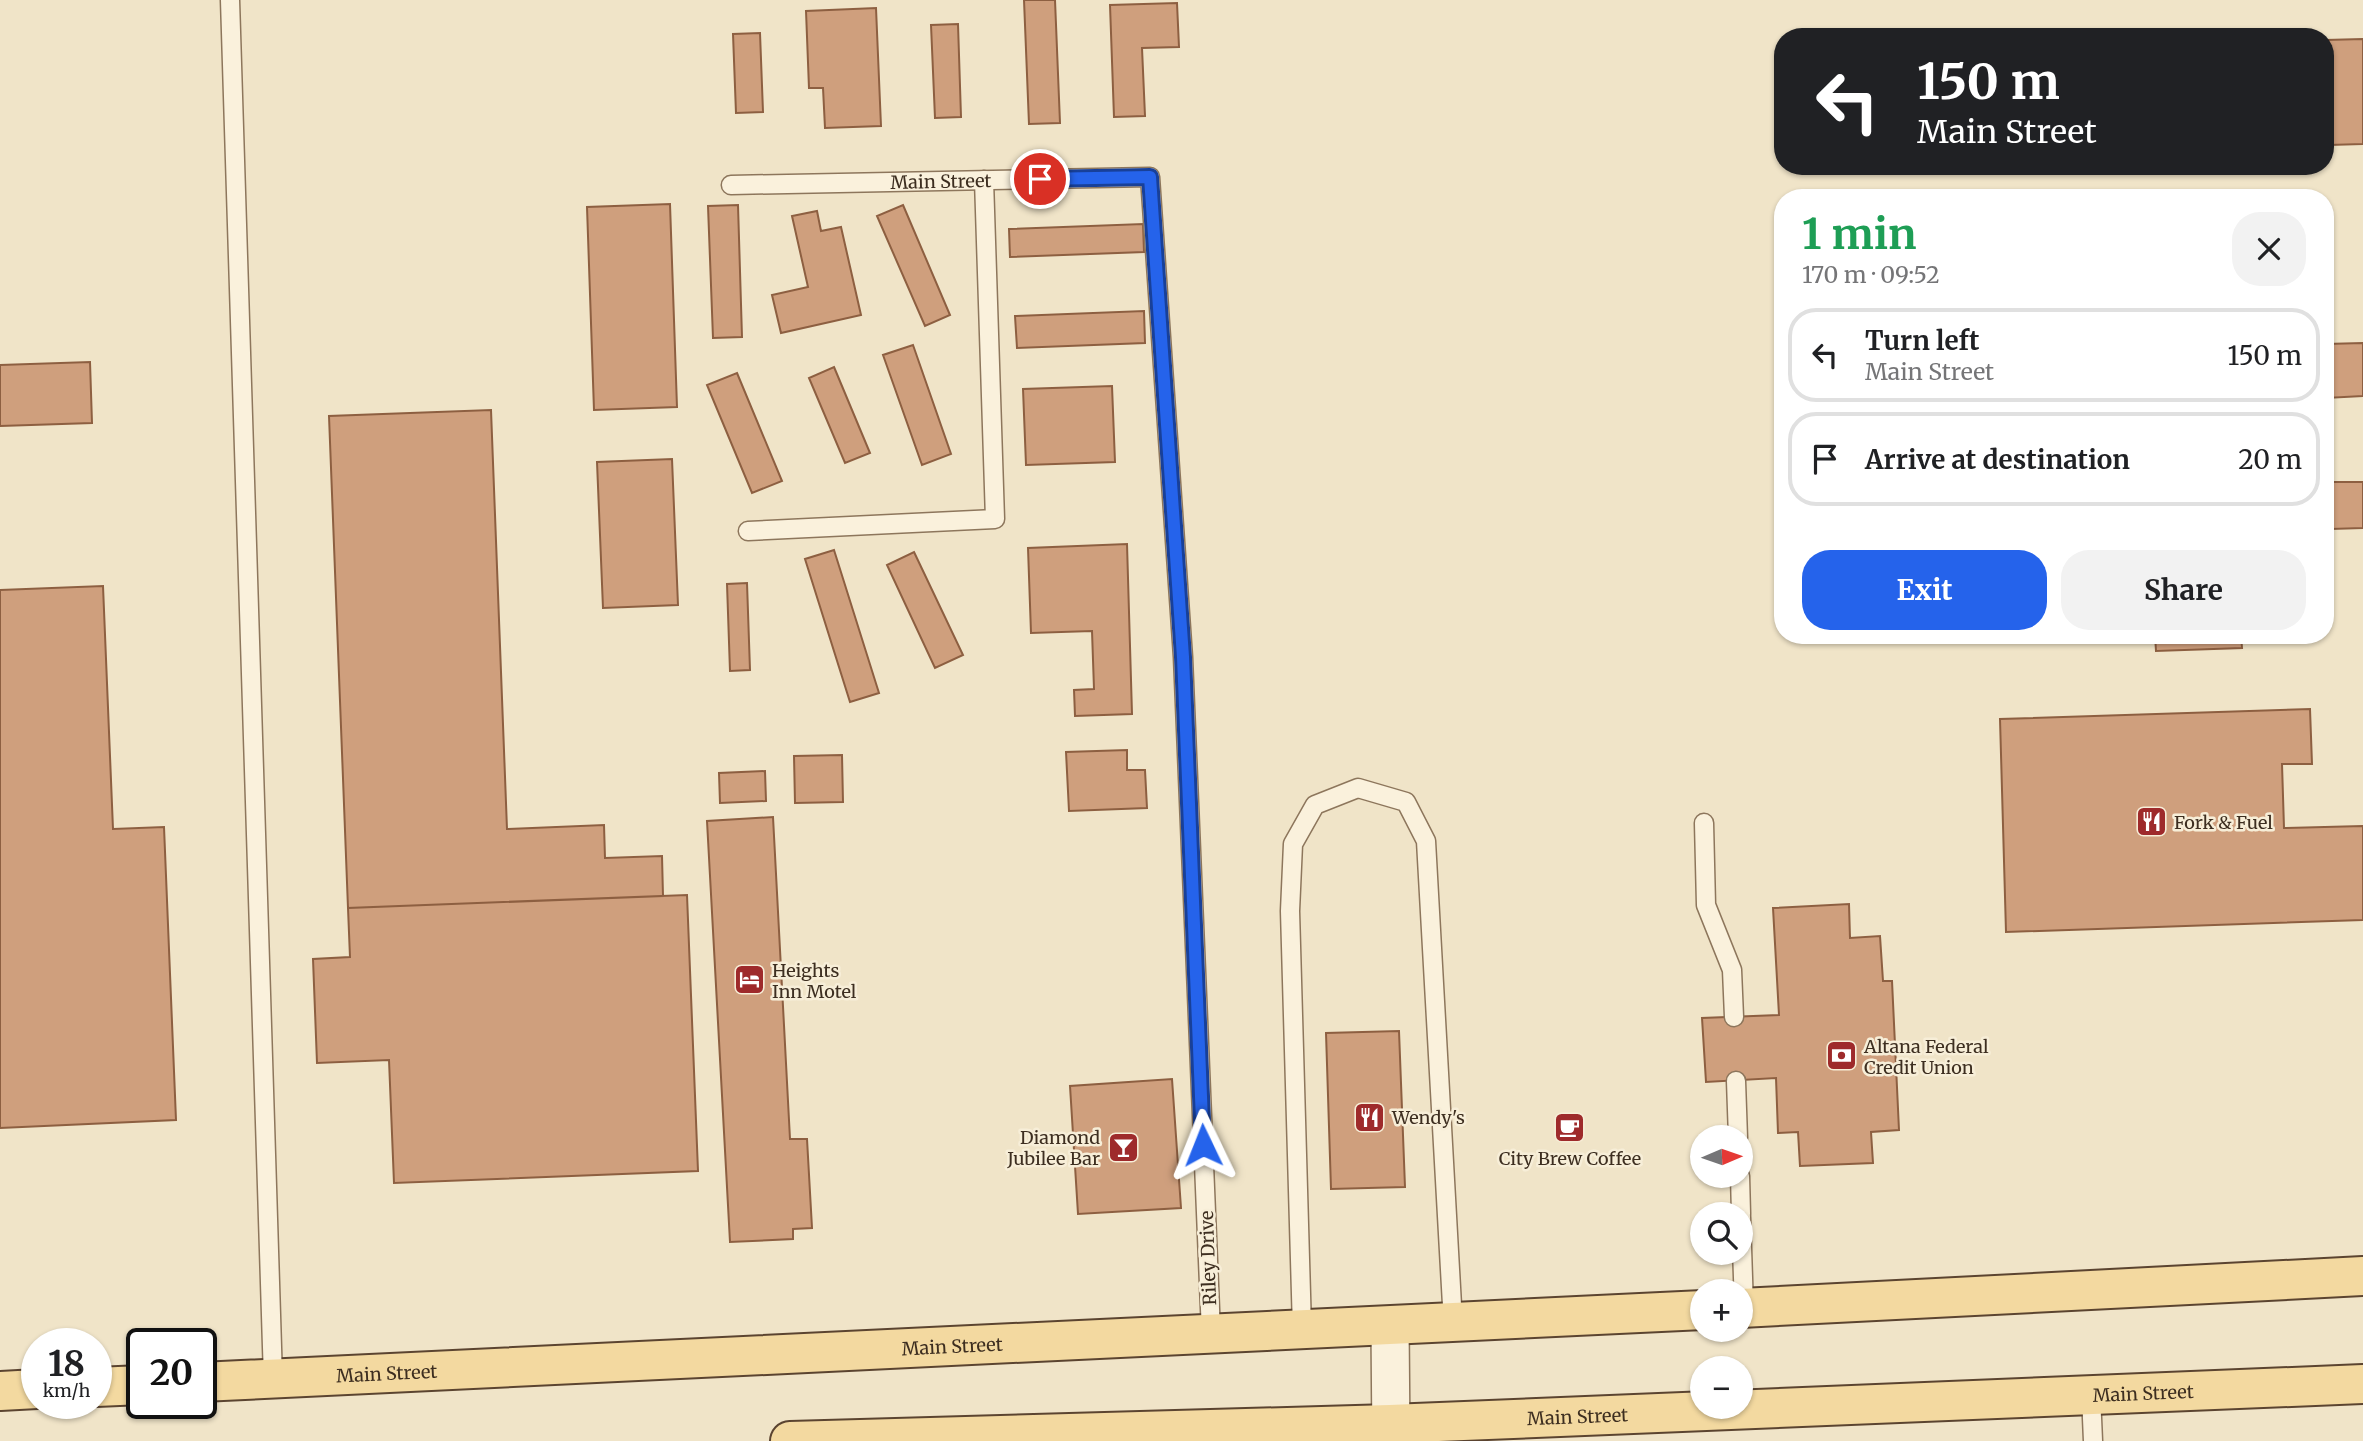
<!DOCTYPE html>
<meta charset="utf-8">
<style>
:root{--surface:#fff;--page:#f2f2f2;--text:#202124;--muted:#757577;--line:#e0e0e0;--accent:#2563eb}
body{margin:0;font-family:Merriweather,serif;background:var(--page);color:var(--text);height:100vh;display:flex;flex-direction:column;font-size:26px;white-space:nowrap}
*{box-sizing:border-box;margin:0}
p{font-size:23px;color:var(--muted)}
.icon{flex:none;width:38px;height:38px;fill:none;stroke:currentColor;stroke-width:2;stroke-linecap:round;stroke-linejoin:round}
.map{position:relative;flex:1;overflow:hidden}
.sheet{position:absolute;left:1774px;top:189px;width:560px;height:455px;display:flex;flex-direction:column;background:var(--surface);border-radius:28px;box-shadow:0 2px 5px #0004}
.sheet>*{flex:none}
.banner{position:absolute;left:1774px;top:28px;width:560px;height:147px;border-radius:28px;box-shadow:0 2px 5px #0004;background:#202124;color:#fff;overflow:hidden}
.needle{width:46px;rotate:88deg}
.fabs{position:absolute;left:1690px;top:1125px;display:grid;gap:14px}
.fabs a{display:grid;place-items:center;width:63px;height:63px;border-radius:50%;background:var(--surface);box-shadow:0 2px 5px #0004;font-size:35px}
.speed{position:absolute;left:21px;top:1328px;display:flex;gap:14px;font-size:35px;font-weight:700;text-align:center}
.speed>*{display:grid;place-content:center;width:91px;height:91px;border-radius:50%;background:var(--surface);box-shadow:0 2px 5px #0004;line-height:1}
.speed small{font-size:18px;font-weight:400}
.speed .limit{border:4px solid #111;border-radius:10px;background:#fff;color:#111}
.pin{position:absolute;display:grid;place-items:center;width:60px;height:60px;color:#fff;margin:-30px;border:4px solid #fff;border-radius:50%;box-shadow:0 2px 7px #0007}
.me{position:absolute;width:77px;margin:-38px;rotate:358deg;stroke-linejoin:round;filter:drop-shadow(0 0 5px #0008)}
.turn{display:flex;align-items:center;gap:24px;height:147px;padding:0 28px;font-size:32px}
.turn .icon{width:91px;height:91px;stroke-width:2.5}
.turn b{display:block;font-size:49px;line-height:60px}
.round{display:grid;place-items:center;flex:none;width:74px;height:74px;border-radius:28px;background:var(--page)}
.headline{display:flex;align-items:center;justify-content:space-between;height:119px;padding:0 28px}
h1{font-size:42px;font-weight:700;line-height:52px;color:#1e9e55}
.button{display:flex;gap:14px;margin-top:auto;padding:14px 28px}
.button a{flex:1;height:80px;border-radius:28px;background:var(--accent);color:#fff;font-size:28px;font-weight:700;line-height:80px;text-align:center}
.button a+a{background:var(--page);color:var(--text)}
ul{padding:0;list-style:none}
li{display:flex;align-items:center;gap:21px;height:94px;margin:0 14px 10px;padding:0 14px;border:4px solid var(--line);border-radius:28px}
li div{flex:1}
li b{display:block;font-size:26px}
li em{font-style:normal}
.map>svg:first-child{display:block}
</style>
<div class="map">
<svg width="2363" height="1441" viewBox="0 0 2363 1441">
<rect width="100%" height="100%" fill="#f0e4c8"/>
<path fill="#cf9f7d" stroke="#8d5f41" stroke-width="2" d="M1024,0H1055L1060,123L1029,124Z
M1177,3L1179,47L1142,48L1145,116L1114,117L1110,5Z
M876,8L881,126L825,128L823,88H809L806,11Z
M958,24L961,117L935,118L931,25Z
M760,33L763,112L736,113L733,34Z
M2363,39V144L2329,145L2326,40Z
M670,204L677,407L594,410L587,207Z
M738,205L742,337L713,338L708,206Z
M903,205L950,315L925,326L877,216Z
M817,211L821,231L841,227L861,315L781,333L772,295L808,287L792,216Z
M1143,224L1144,252L1010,257L1009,229Z
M1144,311L1145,343L1017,348L1015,316Z
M2363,343V396L2326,398V344Z
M913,345L951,454L922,465L883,355Z
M90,362L92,423L0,426V365Z
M834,367L870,453L845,463L809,378Z
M737,373L782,481L752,493L707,385Z
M1112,386L1115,462L1026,465L1023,389Z
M491,410L507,829L604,825L605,858L662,856L663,896L348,908L329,416Z
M672,459L678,605L603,608L597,462Z
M2331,482H2363V528L2331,529Z
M1127,544L1132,714L1075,716L1074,690L1094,689L1092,631L1031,633L1028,548Z
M834,550L879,693L850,702L805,559Z
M914,552L963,655L935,668L887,565Z
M747,583L750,670L730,671L727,584Z
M103,586L113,829L164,827L176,1120L0,1128V590Z
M2155,635H2241L2242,648L2156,651Z
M2310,709L2312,764H2282L2284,828L2363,826V920L2006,932L2000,719Z
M1127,750V770H1145L1147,808L1069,811L1066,752Z
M842,755L843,802L795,803L794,756Z
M765,771L766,801L720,803L719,773Z
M773,817L790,1139H807L812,1228L793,1229V1239L730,1242L707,821Z
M687,895L698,1171L394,1183L389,1060L317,1063L313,959L350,957L348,908Z
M1849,904L1850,938L1880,936L1883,981H1892L1899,1130L1871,1132L1873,1163L1800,1166L1798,1132L1778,1133L1776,1078L1706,1082L1702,1018L1779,1015L1773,908Z
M1399,1031L1405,1187L1331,1189L1326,1033Z
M1172,1079L1181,1208L1078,1214L1070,1086Z"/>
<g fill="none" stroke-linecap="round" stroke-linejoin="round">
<defs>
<g id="lane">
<path d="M230,0L273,1379"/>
<path id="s1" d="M731,185L1150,177L1183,657L1211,1333"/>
<path d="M748,531L995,519L984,180"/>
<path d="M1704,823L1706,905L1732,970L1734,1017"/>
<path d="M1736,1081L1738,1138"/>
<path d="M1740,1176L1741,1214"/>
<path d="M1741,1217L1744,1308"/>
<path d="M1302,1329L1290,911L1293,844L1315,805L1358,788L1406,802L1426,841L1453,1323"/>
<path d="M2091,1395L2093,1441"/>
</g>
<path id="street" d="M1390,1326L1391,1441"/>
<g id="primary">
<path d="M1741,1308L2363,1276"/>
<path id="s2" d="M201,1382L1703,1310"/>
<path d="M96,1387L142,1385"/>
<path d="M0,1391L37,1389"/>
<path id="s3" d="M790,1441L1390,1424L2363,1384"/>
</g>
</defs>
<use href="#lane" stroke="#8d765c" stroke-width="21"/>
<use href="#street" stroke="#8d765c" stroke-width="40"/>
<use href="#primary" stroke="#5b4430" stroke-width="42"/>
<use href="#lane" stroke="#faf1dc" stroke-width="18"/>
<use href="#street" stroke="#faf1dc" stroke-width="37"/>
<use href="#primary" stroke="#f3d9a0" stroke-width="38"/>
</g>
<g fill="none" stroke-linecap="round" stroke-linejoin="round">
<defs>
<path id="route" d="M1040,179L1150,177L1183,657L1203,1145"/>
</defs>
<use href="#route" stroke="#184099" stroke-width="18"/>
<use href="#route" stroke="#2563eb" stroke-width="12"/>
</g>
<defs>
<symbol id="restaurant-square" viewBox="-11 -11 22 22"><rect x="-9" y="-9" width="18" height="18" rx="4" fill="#9e2a2b" stroke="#f7eed8"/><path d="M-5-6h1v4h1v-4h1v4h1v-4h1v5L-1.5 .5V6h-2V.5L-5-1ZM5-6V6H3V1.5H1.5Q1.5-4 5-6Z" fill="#fff"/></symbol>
<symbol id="hotel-square" viewBox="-11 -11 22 22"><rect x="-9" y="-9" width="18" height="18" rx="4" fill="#9e2a2b" stroke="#f7eed8"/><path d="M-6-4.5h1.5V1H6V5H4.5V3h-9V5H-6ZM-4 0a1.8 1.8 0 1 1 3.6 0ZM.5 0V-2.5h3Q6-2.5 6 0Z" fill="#fff"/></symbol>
<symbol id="bank-square" viewBox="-11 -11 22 22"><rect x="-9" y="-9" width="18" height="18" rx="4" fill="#9e2a2b" stroke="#f7eed8"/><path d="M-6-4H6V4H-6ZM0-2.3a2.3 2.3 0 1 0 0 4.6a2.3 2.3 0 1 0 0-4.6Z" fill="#fff"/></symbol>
<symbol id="cafe-square" viewBox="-11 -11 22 22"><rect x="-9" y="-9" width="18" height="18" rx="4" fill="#9e2a2b" stroke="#f7eed8"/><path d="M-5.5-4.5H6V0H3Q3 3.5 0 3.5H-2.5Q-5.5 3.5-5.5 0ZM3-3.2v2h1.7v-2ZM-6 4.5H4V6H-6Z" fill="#fff"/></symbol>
<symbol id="bar-square" viewBox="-11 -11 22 22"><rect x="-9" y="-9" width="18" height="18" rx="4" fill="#9e2a2b" stroke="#f7eed8"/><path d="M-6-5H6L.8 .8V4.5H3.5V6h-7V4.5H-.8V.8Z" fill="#fff"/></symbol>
</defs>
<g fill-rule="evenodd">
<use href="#restaurant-square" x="2134" y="804" width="35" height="35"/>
<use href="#hotel-square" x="732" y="962" width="35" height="35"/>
<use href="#bank-square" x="1824" y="1038" width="35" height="35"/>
<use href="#restaurant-square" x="1352" y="1100" width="35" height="35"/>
<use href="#cafe-square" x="1552" y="1110" width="35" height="35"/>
<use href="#bar-square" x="1106" y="1130" width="35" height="35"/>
</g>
<g text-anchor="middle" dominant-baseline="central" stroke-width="5" stroke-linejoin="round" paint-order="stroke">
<g font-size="18" fill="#3d2e20" stroke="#f7eed8">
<text stroke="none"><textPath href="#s1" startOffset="210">Main Street</textPath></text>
<text transform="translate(1208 1258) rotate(-92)">Riley Drive</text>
<text stroke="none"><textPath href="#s2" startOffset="752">Main Street</textPath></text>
<text stroke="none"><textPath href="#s2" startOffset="186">Main Street</textPath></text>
<text stroke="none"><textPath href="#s3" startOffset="1354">Main Street</textPath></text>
<text stroke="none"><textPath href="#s3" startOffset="788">Main Street</textPath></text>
</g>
<g font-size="18" fill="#3d2e20" stroke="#f7eed8" text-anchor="start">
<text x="2174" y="822">Fork &amp; Fuel</text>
<text x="772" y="970">Heights<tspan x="772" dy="21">Inn Motel</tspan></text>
<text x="1864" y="1046">Altana Federal<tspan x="1864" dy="21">Credit Union</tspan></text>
<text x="1392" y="1117">Wendy's</text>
<text x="1100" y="1137" text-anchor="end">Diamond<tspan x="1100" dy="21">Jubilee Bar</tspan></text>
<text x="1570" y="1158" text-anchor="middle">City Brew Coffee</text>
</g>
</g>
</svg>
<div class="fabs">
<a><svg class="needle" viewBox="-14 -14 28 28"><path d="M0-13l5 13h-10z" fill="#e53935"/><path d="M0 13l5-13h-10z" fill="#757577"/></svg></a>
<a><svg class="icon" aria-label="search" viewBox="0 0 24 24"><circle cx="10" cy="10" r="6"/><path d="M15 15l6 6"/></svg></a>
<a>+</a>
<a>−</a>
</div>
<div class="speed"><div>18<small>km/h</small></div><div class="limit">20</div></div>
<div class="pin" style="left:1040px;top:179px;background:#d93025"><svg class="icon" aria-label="arrive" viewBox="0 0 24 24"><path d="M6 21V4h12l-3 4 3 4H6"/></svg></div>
<svg class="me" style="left:1203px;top:1145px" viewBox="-20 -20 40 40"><path d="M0-17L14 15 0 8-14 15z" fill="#2563eb" stroke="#fff" stroke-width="4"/></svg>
<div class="banner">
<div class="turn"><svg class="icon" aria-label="left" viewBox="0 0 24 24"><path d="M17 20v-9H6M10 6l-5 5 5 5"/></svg><div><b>150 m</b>Main Street</div></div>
</div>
<section class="sheet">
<div class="headline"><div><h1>1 min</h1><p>170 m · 09:52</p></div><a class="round"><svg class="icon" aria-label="close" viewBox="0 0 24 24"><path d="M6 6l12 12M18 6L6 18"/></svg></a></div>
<ul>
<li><svg class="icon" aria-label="left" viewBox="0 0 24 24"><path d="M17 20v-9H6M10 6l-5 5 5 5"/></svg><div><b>Turn left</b><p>Main Street</p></div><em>150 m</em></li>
<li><svg class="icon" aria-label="arrive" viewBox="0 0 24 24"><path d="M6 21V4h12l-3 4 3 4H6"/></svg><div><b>Arrive at destination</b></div><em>20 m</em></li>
</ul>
<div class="button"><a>Exit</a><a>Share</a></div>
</section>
</div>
